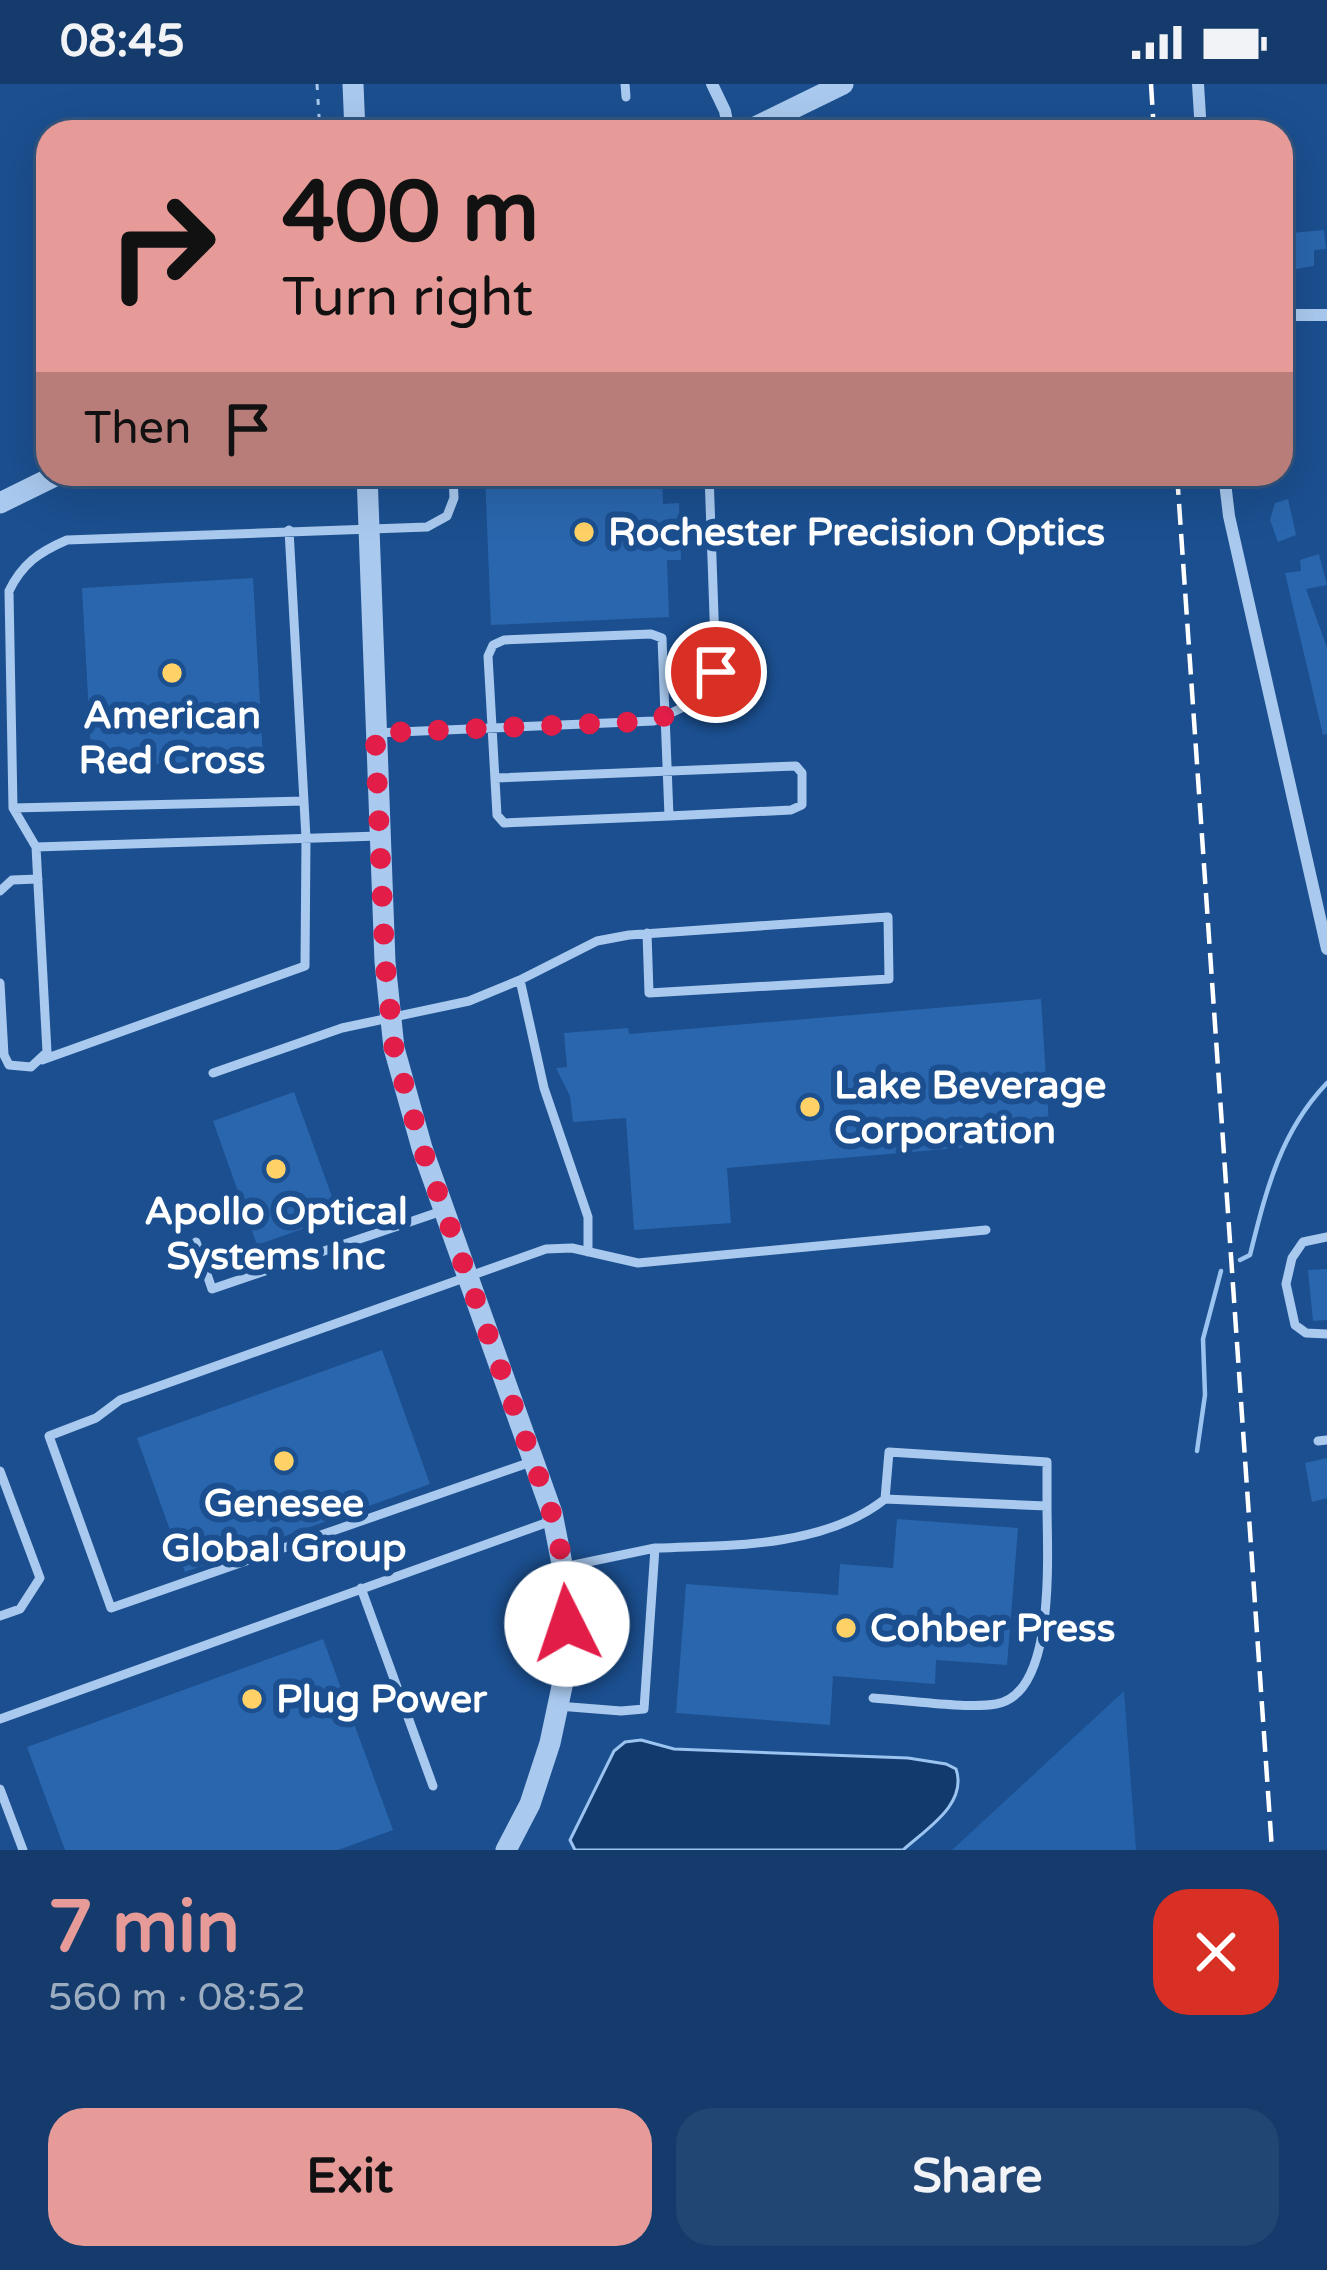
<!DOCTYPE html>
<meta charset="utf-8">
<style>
:root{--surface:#143b6b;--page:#214673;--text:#f1f3f6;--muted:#9dadc1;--line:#33557e;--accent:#e69b98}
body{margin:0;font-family:"Varela Round",sans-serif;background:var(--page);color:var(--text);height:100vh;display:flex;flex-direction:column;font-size:45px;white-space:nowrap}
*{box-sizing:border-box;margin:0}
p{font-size:39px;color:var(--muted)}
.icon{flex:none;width:66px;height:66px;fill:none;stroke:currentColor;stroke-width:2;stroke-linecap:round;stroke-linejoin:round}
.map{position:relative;height:1766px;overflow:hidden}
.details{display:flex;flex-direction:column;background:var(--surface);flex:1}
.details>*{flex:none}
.hud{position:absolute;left:36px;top:36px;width:1257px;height:366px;border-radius:36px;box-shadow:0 12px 48px #0002,0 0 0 3px var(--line);background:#e69b98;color:#111;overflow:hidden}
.pin{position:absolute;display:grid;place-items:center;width:102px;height:102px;color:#fff;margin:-51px;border:6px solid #fff;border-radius:50%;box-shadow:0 3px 12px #0007}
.me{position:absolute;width:132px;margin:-66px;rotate:356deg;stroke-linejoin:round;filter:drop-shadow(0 0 9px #0008)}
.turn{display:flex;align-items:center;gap:42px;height:252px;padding:0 48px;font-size:54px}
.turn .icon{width:156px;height:156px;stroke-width:2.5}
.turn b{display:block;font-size:84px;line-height:102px}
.then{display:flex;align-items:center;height:114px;padding:0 48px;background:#0003;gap:24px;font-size:45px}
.round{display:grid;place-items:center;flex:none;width:126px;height:126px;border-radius:36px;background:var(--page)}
.head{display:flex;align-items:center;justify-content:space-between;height:204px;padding:0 48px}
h1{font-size:72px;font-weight:700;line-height:90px;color:var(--accent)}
.button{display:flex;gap:24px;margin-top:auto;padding:24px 48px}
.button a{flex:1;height:138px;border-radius:36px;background:var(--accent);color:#111;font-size:48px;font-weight:700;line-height:138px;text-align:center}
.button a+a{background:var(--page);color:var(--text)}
.status{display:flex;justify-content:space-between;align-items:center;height:84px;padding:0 60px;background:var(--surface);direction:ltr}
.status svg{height:33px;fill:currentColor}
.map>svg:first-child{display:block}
</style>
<div class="status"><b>08:45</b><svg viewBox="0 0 49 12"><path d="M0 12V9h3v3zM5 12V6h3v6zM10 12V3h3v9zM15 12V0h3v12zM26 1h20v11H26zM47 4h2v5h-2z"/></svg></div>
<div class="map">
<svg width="1327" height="1766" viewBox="0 0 1327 1766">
<rect width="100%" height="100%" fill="#1b4f8f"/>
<path fill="#2461a8" d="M1124,1607L1136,1766H952Z"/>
<path fill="#123a6d" stroke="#9cc4f0" stroke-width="3" d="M641,1656L674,1665L908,1674L946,1680L956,1685C968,1720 926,1745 903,1766H575L570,1756L614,1667L625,1658Z"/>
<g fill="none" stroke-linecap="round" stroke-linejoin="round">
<path stroke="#9cc4f0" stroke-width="4.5" d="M1240,1176L1250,1171C1266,1107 1280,1048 1327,999
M1197,1367L1205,1311L1203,1255L1221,1187"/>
</g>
<path fill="#2a66ad" d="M1324,146L1326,165L1314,166V182L1296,185L1292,149Z
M485,390H662L663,420L679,419L681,476H667L669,533L491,541Z
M1288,415L1296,451L1278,458L1270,436L1275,419Z
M1319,470L1327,501L1306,505L1327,564V650L1323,651L1285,489L1301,487L1300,476Z
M253,494L263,674L92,684L82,504Z
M1041,915L1050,1056L727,1084L731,1139L634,1146L626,1034L573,1038L570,1012L556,984L567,983L564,949L628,944L629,950Z
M294,1008L339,1132L257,1161L213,1037Z
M1327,1185V1236L1313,1237L1308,1186Z
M382,1266L430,1400L185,1488L137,1354Z
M1327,1374V1414L1312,1418L1305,1379Z
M897,1435L1018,1444L1007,1581L936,1576L935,1600L833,1592L830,1641L676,1629L686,1500L838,1511L840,1480L893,1484Z
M323,1555L393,1746L338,1766H65L27,1663Z"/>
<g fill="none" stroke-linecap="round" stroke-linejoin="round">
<path stroke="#a9c9ee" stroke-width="3" stroke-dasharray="6 9" stroke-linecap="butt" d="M317,0L320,48"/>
<path stroke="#a9c9ee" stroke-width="9" d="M625,0L626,13
M651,550L662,554L669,732L504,739L497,731L488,572L493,561L504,556Z
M375,649L654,637L707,612L716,588L709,390
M495,694L796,682L802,689V721L791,726L669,732
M13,724L304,717
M379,752L36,763L13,724L9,507C22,480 39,468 67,456L427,443L447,432L454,414L453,390
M0,807L12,796L38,795
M520,896L597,857L629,851L888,833L889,895L649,909L647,849
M0,899L4,971L9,981L31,983L47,968L36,763
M42,976L305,882L306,754L289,446
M213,989L342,944L469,917L520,896L544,1004L588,1133V1168
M1327,1153L1303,1158L1292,1174L1286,1200L1295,1241L1306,1249L1327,1250
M196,1158L212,1205L445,1126
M1318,1357L1327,1356
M531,1378L111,1524L49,1352L96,1334L120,1316L546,1165L572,1164L638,1179L986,1146
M0,1387L40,1494L20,1525L0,1532
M885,1415L889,1368L1047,1378V1422
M655,1464C729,1462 825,1463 885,1415L1047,1422C1047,1468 1057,1610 996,1620C968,1625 905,1616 873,1614
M361,1504L433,1702
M558,1622L621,1627L644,1625L655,1464L564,1483
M0,1635L554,1436
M0,1705L23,1766"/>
<path stroke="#a9c9ee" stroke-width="12" d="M712,0L725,27L729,48
M1198,0L1201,48
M1281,231H1327
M1224,390L1229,432L1327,865"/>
<path stroke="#a9c9ee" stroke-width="21" d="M353,0L355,48
M745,48L843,0
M367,390L385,878L394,964L422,1064L552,1429L566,1500L564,1593L550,1659L530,1720L506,1766
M0,419L59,390"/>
<path stroke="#fff" stroke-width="4.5" stroke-dasharray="21 9" stroke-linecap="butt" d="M1151,0L1154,48
M1177,390L1272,1766"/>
</g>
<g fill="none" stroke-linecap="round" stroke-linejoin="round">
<path stroke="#e11d48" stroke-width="21" stroke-dasharray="0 37.8" d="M567,1540L564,1484L554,1436L422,1064L394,964L385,878L375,649L654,637L707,612L716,588"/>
</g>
<g fill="#ffd166" stroke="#1b4f8f" stroke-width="4.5">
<circle cx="584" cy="448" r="12"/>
<circle cx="172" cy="589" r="12"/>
<circle cx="810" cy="1023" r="12"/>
<circle cx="276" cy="1085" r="12"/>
<circle cx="284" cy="1377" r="12"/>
<circle cx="846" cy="1544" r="12"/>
<circle cx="252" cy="1615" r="12"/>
</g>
<g text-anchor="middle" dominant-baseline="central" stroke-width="12" stroke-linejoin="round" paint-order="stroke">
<g font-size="39" font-weight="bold" fill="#fff" stroke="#1b4f8f" text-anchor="start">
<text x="608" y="448">Rochester Precision Optics</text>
<text x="172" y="631" text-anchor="middle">American<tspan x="172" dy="45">Red Cross</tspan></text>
<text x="834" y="1001">Lake Beverage<tspan x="834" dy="45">Corporation</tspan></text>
<text x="276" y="1127" text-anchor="middle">Apollo Optical<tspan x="276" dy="45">Systems Inc</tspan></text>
<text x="284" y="1419" text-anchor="middle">Genesee<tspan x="284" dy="45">Global Group</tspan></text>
<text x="870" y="1544">Cohber Press</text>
<text x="276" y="1615">Plug Power</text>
</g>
</g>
</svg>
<div class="pin" style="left:716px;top:588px;background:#d93025"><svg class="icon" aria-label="arrive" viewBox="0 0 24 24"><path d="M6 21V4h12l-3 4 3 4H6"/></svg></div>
<svg class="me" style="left:567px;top:1540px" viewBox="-20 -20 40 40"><circle r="19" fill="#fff"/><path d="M0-13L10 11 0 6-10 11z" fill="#e11d48"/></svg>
<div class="hud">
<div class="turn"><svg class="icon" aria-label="right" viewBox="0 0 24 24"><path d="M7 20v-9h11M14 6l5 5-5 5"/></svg><div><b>400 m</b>Turn right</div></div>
<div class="then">Then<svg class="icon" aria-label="arrive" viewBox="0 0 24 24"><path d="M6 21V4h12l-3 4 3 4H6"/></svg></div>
</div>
</div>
<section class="details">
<div class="head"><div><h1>7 min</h1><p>560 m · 08:52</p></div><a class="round" style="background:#d93025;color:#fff"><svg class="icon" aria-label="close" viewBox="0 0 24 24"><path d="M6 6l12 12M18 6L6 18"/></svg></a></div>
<div class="button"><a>Exit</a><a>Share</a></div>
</section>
